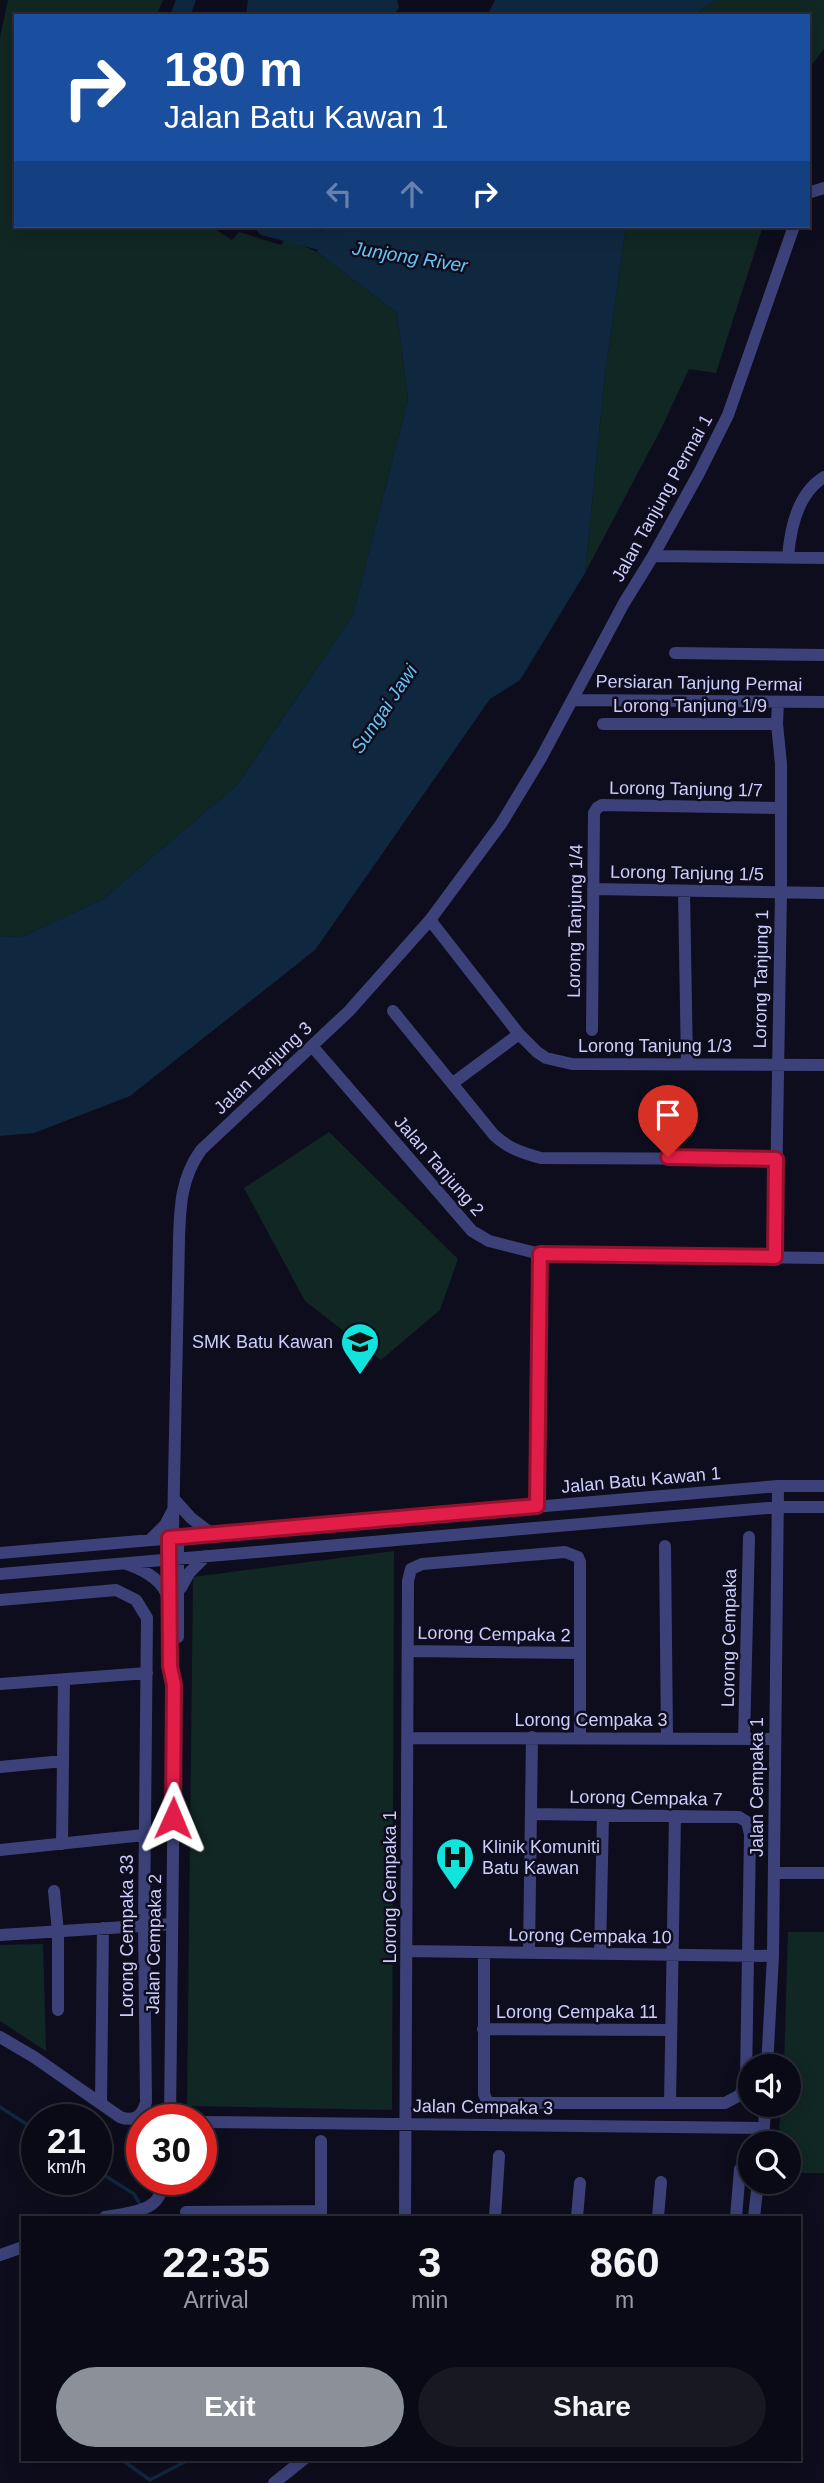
<!DOCTYPE html>
<style>
:root{--surface:#0a0a16;--page:#181823;--text:#f1f3f6;--muted:#999aa1;--line:#2a2b35;--accent:#8c9099}
body{margin:0;font-family:Helvetica,sans-serif;background:var(--page);color:var(--text);height:100vh;display:flex;flex-direction:column;font-size:26px;white-space:nowrap}
*{box-sizing:border-box;margin:0}
p{font-size:23px;color:var(--muted)}
.icon{flex:none;width:38px;height:38px;fill:none;stroke:currentColor;stroke-width:2;stroke-linecap:round;stroke-linejoin:round}
.map{position:relative;flex:1;overflow:hidden}
.details{position:absolute;left:21px;top:2216px;width:780px;height:245px;display:flex;flex-direction:column;background:var(--surface);border-radius:0px;box-shadow:0 4px 18px #0003,0 0 0 2px var(--line)}
.details>*{flex:none}
.guide{position:absolute;left:14px;top:14px;width:796px;height:214px;border-radius:0px;box-shadow:0 4px 18px #0003,0 0 0 2px var(--line);background:#1a4fa0;color:#fff;overflow:hidden}
.buttons{position:absolute;left:738px;top:2054px;display:grid;gap:14px}
.buttons a{display:grid;place-items:center;width:63px;height:63px;border-radius:50%;background:var(--surface);box-shadow:0 4px 18px #0003,0 0 0 2px var(--line);font-size:35px}
.speed{position:absolute;left:21px;top:2104px;display:flex;gap:14px;font-size:35px;font-weight:700;text-align:center}
.speed>*{display:grid;place-content:center;width:91px;height:91px;border-radius:50%;background:var(--surface);box-shadow:0 4px 18px #0003,0 0 0 2px var(--line);line-height:1}
.speed small{font-size:18px;font-weight:400}
.speed .limit{border:10px solid #d22;background:#fff;color:#111}
.pin{position:absolute;display:grid;place-items:center;width:60px;height:60px;color:#fff;margin:-72px -30px;border-radius:50% 50% 50% 0;rotate:-45deg;box-shadow:0 0 7px #0007}
.pin .icon{rotate:45deg}
.me{position:absolute;width:77px;margin:-38px;rotate:1deg;stroke-linejoin:round;filter:drop-shadow(0 0 5px #0008)}
.turn{display:flex;align-items:center;gap:24px;height:147px;padding:0 35px;font-size:32px}
.turn .icon{width:91px;height:91px;stroke-width:2.5}
.turn b{display:block;font-size:49px;line-height:60px}
.lanes{display:flex;align-items:center;height:66px;padding:0 35px;background:#0003;justify-content:center;gap:35px;direction:ltr}
.lanes .off{opacity:.35}
.eta{display:flex;justify-content:space-evenly;align-items:center;height:119px;text-align:center}
.eta b{font-size:42px;font-weight:700;line-height:49px}
.primary-button{display:flex;gap:14px;margin-top:auto;padding:14px 35px}
.primary-button a{flex:1;height:80px;border-radius:42px;background:var(--accent);color:#fff;font-size:28px;font-weight:700;line-height:80px;text-align:center}
.primary-button a+a{background:var(--page);color:var(--text)}
.map>svg:first-child{display:block}
</style>
<div class="map">
<svg width="824" height="2483" viewBox="0 0 824 2483">
<rect width="100%" height="100%" fill="#0e0d1d"/>
<path fill="#112723" d="M8,0H163L156,16H16V226H210L232,240L239,232L281,245L286,238L317,252L397,313L408,399L353,615L238,784L103,899L24,936L0,937V37Z
M717,0H824V49L809,68L808,16H696L699,11Z
M626,226H763L716,373L689,369L661,429L585,573L605,374Z
M329,1132L458,1259L440,1310L381,1360L305,1301L244,1188Z
M394,1551L392,2110L187,2106L193,1577Z
M788,1932H824V2173H789V2144H778L781,2105H789V2067H784Z
M43,1944L46,2051L0,2021V1945Z"/>
<path fill="#0f283f" d="M248,0H397L399,7L394,16H246Z
M495,0H717L699,11L696,16H487Z
M322,226H626L605,374L585,573L520,680L490,699L315,950L130,1096L34,1133L0,1136V937L24,936L103,899L238,784L353,615L408,399L397,313L317,252Z"/>
<g fill="none" stroke-linecap="round" stroke-linejoin="round">
<path stroke="#0f283f" stroke-width="3.5" d="M0,2107L37,2131
M96,2170L134,2194L141,2206
M125,2459V2462L150,2480L190,2459"/>
<path stroke="#0f283f" stroke-width="19" d="M180,16L186,0
M265,226L345,247"/>
<path stroke="#3c4279" stroke-width="12" d="M808,193L824,188
M653,556L824,558
M788,558C790,529 798,493 824,477
M675,653L824,655
M573,700L824,702
M603,724H777
M593,889L824,893
M684,891L687,1064
M430,920L519,1034L537,1052L546,1058L572,1064L824,1065
M393,1011L494,1135C508,1148 522,1153 541,1158L776,1159
M592,1030L594,813L597,808L602,805L781,808
M312,1046L472,1231L489,1241L540,1254L824,1258
M453,1083L519,1034
M775,1257L781,892V764L777,724L778,702
M174,1499L191,1518L212,1534
M537,1506L540,1254
M173,1530L178,1537V1637
M150,1540L165,1525L173,1510
M665,1546L667,1738
M0,1553L778,1486H824
M127,1564C144,1570 163,1580 168,1598
M0,1574L779,1507H824
M181,1588L189,1573L206,1556
M0,1600L116,1590L136,1600L147,1618L144,1926L146,2102C142,2117 134,2122 120,2117L34,2057L0,2037
M408,1651L580,1653
M0,1684L147,1673
M174,1685L170,1666L169,1538L173,1530L179,1239C180,1206 181,1178 201,1150L349,1011L430,920L501,824L541,758L624,603L653,556L699,473L728,415L794,226
M408,1738L774,1739
M744,1739L749,1537
M0,1767L63,1761
M62,1844L64,1679
M0,1850L144,1835
M774,1873H824
M54,1891L58,1932V2010
M0,1935L172,1924
M407,1951L773,1956
M484,1952V2094L488,2103H725L740,2095L746,2079L750,1834L747,1822L739,1817L531,1814
M529,1952L532,1737
M600,1953L603,1815
M483,2029L671,2030
M767,2067L773,1956L778,1486
M101,2103L103,1928
M670,2103L675,1816
M170,2119L175,1679
M201,2122L764,2128
M762,2144L766,2105
M186,2212L321,2211
M105,2217C120,2214 151,2213 159,2196C161,2191 161,2184 162,2179
M321,2217V2141
M405,2217L408,1581L411,1569L422,1564L565,1552L578,1557L580,1562V1737
M495,2217L499,2156
M577,2217L580,2183
M658,2217L661,2182
M736,2217L740,2169
M754,2217L758,2182
M0,2255L23,2247
M274,2483L304,2459"/>
</g>
<g fill="none" stroke-linecap="round" stroke-linejoin="round">
<defs>
<path id="route" d="M173,1818L174,1685L170,1666L169,1538L537,1506L540,1254L775,1257L776,1159L668,1157"/>
</defs>
<use href="#route" stroke="#92132f" stroke-width="18"/>
<use href="#route" stroke="#e11d48" stroke-width="12"/>
</g>
<defs>
<symbol id="school-pin" viewBox="-11 -11 22 30"><path d="M0 17L-7.5 6A9.5 9.5 0 1 1 7.5 6Z" fill="#10e4dc" stroke="#0e0d1d"/><path d="M0-5L7-2L0 1L-7-2ZM-4 1L0 2.5L4 1V4Q0 6-4 4Z" fill="#111"/></symbol>
<symbol id="hospital-pin" viewBox="-11 -11 22 30"><path d="M0 17L-7.5 6A9.5 9.5 0 1 1 7.5 6Z" fill="#10e4dc" stroke="#0e0d1d"/><path d="M-5-5h3v3.5h4V-5h3V5h-3V1.5h-4V5h-3Z" fill="#111"/></symbol>
</defs>
<g fill-rule="evenodd">
<use href="#school-pin" x="338" y="1320" width="44" height="60"/>
<use href="#hospital-pin" x="433" y="1835" width="44" height="60"/>
</g>
<g text-anchor="middle" dominant-baseline="central" stroke-width="5" stroke-linejoin="round" paint-order="stroke">
<g font-size="18" fill="#cdcefb" stroke="#0e0d1d">
<text transform="translate(662 498) rotate(-61)">Jalan Tanjung Permai 1</text>
<text transform="translate(699 683) rotate(1)">Persiaran Tanjung Permai</text>
<text x="690" y="706">Lorong Tanjung 1/9</text>
<text transform="translate(686 789) rotate(1)">Lorong Tanjung 1/7</text>
<text transform="translate(687 873) rotate(1)">Lorong Tanjung 1/5</text>
<text transform="translate(575 921) rotate(-89)">Lorong Tanjung 1/4</text>
<text transform="translate(761 979) rotate(-89)">Lorong Tanjung 1</text>
<text x="655" y="1046">Lorong Tanjung 1/3</text>
<text transform="translate(263 1068) rotate(-43)">Jalan Tanjung 3</text>
<text transform="translate(439 1166) rotate(49)">Jalan Tanjung 2</text>
<text transform="translate(641 1480) rotate(-5)">Jalan Batu Kawan 1</text>
<text transform="translate(494 1634) rotate(1)">Lorong Cempaka 2</text>
<text transform="translate(729 1638) rotate(-89)">Lorong Cempaka</text>
<text x="591" y="1720">Lorong Cempaka 3</text>
<text transform="translate(757 1787) rotate(-90)">Jalan Cempaka 1</text>
<text transform="translate(646 1798) rotate(1)">Lorong Cempaka 7</text>
<text transform="translate(390 1887) rotate(-90)">Lorong Cempaka 1</text>
<text transform="translate(127 1936) rotate(-90)">Lorong Cempaka 33</text>
<text transform="translate(590 1936) rotate(1)">Lorong Cempaka 10</text>
<text transform="translate(154 1944) rotate(-89)">Jalan Cempaka 2</text>
<text x="577" y="2012">Lorong Cempaka 11</text>
<text transform="translate(483 2107) rotate(1)">Jalan Cempaka 3</text>
</g>
<g font-size="18" fill="#cdcefb" stroke="#0e0d1d" text-anchor="end">
<text x="333" y="1342">SMK Batu Kawan</text>
<text x="482" y="1847" text-anchor="start">Klinik Komuniti<tspan x="482" dy="21">Batu Kawan</tspan></text>
</g>
<g font-size="19" font-style="italic" fill="#63c4f4" stroke="#0e0d1d">
<text transform="translate(410 257) rotate(9)">Junjong River</text>
<text transform="translate(384 709) rotate(-56)">Sungai Jawi</text>
</g>
</g>
</svg>
<div class="buttons">
<a><svg class="icon" aria-label="sound" viewBox="0 0 24 24"><path d="M4 9h4l5-4v14l-5-4H4zM17 9q2 3 0 6"/></svg></a>
<a><svg class="icon" aria-label="search" viewBox="0 0 24 24"><circle cx="10" cy="10" r="6"/><path d="M15 15l6 6"/></svg></a>
</div>
<div class="speed"><div>21<small>km/h</small></div><div class="limit">30</div></div>
<div class="pin" style="left:668px;top:1157px;background:#d93025"><svg class="icon" aria-label="arrive" viewBox="0 0 24 24"><path d="M6 21V4h12l-3 4 3 4H6"/></svg></div>
<svg class="me" style="left:173px;top:1818px" viewBox="-20 -20 40 40"><path d="M0-17L14 15 0 8-14 15z" fill="#e11d48" stroke="#fff" stroke-width="4"/></svg>
<div class="guide">
<div class="turn"><svg class="icon" aria-label="right" viewBox="0 0 24 24"><path d="M7 20v-9h11M14 6l5 5-5 5"/></svg><div><b>180 m</b>Jalan Batu Kawan 1</div></div>
<div class="lanes"><svg class="icon off" aria-label="left" viewBox="0 0 24 24"><path d="M17 20v-9H6M10 6l-5 5 5 5"/></svg><svg class="icon off" aria-label="ahead" viewBox="0 0 24 24"><path d="M12 20V5M6 11l6-6 6 6"/></svg><svg class="icon" aria-label="right" viewBox="0 0 24 24"><path d="M7 20v-9h11M14 6l5 5-5 5"/></svg></div>
</div>
<section class="details">
<div class="eta">
<div><b>22:35</b><p>Arrival</p></div>
<div><b>3</b><p>min</p></div>
<div><b>860</b><p>m</p></div>
</div>
<div class="primary-button"><a>Exit</a><a>Share</a></div>
</section>
</div>
